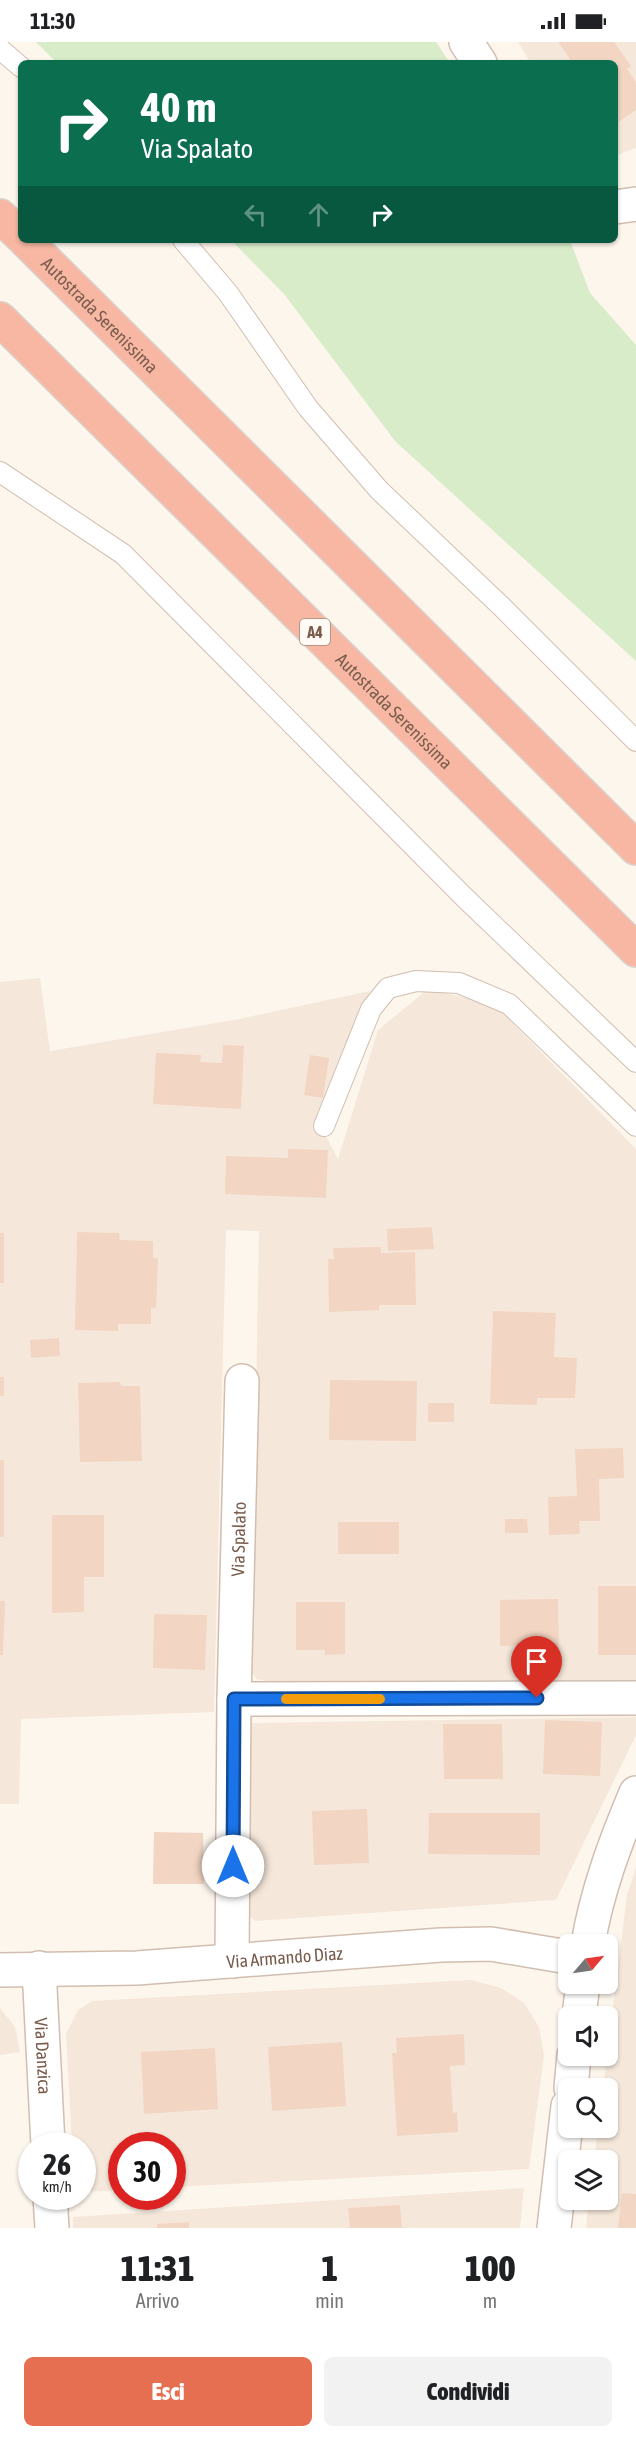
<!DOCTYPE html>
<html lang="it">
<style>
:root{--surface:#fff;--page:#f2f2f2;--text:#202124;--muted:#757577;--accent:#e76f51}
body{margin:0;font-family:"Asap Condensed",sans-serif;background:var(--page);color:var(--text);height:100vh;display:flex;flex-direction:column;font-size:22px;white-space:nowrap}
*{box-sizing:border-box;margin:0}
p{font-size:20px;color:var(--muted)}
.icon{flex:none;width:33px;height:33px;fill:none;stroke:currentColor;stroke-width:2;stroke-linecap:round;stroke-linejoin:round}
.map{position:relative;height:2186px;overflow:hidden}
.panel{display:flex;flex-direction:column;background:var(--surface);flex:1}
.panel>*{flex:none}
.hud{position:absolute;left:18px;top:18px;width:600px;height:183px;border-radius:9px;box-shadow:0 2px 4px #0004;background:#0b6e4f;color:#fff;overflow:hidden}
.needle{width:39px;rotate:61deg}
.buttons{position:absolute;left:558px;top:1892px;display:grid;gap:12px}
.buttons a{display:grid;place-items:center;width:60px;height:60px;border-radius:9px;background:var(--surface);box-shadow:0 2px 4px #0004;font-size:30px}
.speed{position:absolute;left:18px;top:2090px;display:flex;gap:12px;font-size:30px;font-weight:700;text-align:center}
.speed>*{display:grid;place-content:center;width:78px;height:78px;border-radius:50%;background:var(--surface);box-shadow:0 2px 4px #0004;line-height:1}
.speed small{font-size:15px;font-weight:400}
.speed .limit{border:9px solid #d22;background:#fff;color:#111}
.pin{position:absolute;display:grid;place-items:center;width:51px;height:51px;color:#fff;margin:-62px -26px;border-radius:50% 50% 50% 0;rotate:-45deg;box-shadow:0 0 6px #0007}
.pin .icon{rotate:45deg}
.me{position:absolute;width:66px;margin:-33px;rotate:0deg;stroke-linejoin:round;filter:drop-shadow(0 0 4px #0008)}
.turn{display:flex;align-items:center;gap:21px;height:126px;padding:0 24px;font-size:27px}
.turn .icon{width:78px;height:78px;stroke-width:2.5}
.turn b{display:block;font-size:42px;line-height:51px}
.lanes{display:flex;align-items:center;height:57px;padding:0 24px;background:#0003;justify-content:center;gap:30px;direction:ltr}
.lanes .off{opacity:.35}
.eta{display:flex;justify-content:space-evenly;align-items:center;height:102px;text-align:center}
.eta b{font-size:36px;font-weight:800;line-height:42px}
.action{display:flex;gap:12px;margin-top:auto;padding:12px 24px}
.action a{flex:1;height:69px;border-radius:9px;background:var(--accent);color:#fff;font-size:24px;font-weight:800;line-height:69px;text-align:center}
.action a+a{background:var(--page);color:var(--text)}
.status{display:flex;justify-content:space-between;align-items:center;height:42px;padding:0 30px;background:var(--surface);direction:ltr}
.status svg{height:16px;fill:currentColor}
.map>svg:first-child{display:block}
</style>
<div class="status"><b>11:30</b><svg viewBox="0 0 49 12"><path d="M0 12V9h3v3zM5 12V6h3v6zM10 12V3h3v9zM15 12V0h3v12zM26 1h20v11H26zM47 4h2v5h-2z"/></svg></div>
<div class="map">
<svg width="636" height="2186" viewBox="0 0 636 2186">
<rect width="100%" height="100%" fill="#fdf6ec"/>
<path fill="#f5e8da" d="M518,0H636V106L615,114V21H531Z
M40,936L50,1009L239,977L370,949L318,1079L338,1117L378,988L428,947L495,963L636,1107V1638L267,1639L257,1637L251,1630L259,1189L226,1188L214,1670L21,1677L19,1762H0V940Z
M636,1675V1693L556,1858L255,1879L247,1872L251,1681Z
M636,1825V2186H586L589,2157H608V2118H594L598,2085H608V2046H603L627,1853Z
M471,1938L501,1946L524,1961L539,1985L544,2013L529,2127L173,2145L172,2103H122L121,2148L83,2150L82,2103H72L66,1992L78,1968L92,1959Z
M0,1966L15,1985L20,2010L0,2013Z
M524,2146L520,2186H73V2175Z"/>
<path fill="#d8ecc9" d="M36,0H436L450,21H57Z
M231,198H570L590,251L636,303V619L395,399L284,252Z"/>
<path fill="#f3d5c3" d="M558,0H614L631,24L627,27L636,40V68L615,82V21H573Z
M223,1003L244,1004L241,1067L153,1062L156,1011L201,1013L200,1020L222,1021Z
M310,1013L329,1016L323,1056L304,1053Z
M288,1107L328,1108L326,1156L225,1152L226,1114L288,1116Z
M432,1185L434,1207L388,1209L387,1187Z
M77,1190L119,1191L120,1198L153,1199V1216H158L156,1266H151V1282H118V1289L75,1288Z
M0,1191H4V1241H0Z
M381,1205V1211L415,1210L416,1263H379V1268L329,1270L328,1217H334L333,1206Z
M493,1269L556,1271L554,1315L577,1316L575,1356H537V1363L490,1362Z
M59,1296L60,1314L31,1316L30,1298Z
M0,1335H4V1354H0Z
M330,1338L417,1339L416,1399L329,1398Z
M120,1340L121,1344H140L142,1419L80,1420L78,1341Z
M428,1361H454V1380H428Z
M623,1406L624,1436L599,1437L600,1479H579L580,1492L549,1493L548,1455L577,1454L575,1407Z
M0,1418H4V1495H0Z
M52,1473H104V1535H84V1570L52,1571Z
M505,1477H527L528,1491H505Z
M338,1480H399V1512H338Z
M598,1544H636V1613H598Z
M558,1557L559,1607L542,1608V1603L500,1604V1558Z
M0,1559H5L3,1613H0Z
M296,1560H345V1612L325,1613V1608H296Z
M154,1572L207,1573L205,1628L153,1626Z
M545,1678L602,1680L600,1734L543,1732Z
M443,1682H502L503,1737H444Z
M367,1767L369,1821L314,1823L312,1769Z
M429,1771H540V1813L428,1812Z
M154,1790L203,1791L204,1842H153Z
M464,1992L465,2023L450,2024L453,2071L457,2070L458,2090L397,2094L392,2011H397L396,1996Z
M342,2000L346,2064L272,2069L268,2005Z
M215,2006L218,2067L144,2072L141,2010Z
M622,2151L636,2152V2186H618Z
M400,2163L402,2186H350L348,2166Z
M189,2180V2186H157V2182Z"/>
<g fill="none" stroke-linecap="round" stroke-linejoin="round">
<defs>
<path id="service" d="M0,7L21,25
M183,198L228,251L308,366L379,448L502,565L636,699
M0,430L123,512L464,855L636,1020
M324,1084L371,967L388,946L416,939L459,941L509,962L636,1084"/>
<g id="minor">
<path d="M466,0L480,21"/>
<path d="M615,165L636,162"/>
<path d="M234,1657L636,1656"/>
<path id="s1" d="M232,1919L234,1657L242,1339"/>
<path id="s2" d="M39,1926L48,2103"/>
<path id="s3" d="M0,1928L137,1926L441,1903L491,1902L568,1915"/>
<path d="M50,2154L52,2186"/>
</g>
<path id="tertiary" d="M588,1902C597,1849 615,1801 636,1751
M579,1974L583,1941
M571,2046L574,2013
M554,2186L568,2064"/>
<g id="motorway">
<path d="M0,174L21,194"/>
<path id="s4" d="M25,198L636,806"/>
<path id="s5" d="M0,277L636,908"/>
</g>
</defs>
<use href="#service" stroke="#d1beb0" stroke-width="22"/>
<use href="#minor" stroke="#d1beb0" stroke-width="36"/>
<use href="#tertiary" stroke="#d1beb0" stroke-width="36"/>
<use href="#motorway" stroke="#dad1cd" stroke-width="36"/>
<use href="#service" stroke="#fff" stroke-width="20"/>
<use href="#minor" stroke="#fff" stroke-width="33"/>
<use href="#tertiary" stroke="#fff" stroke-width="33"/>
<use href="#motorway" stroke="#f7b7a3" stroke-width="33"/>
</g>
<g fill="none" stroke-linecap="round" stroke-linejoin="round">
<defs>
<path id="route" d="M233,1824L234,1657L537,1656"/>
</defs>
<use href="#route" stroke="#114b97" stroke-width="15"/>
<use href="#route" stroke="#1a73e8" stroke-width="10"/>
<path stroke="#f59e0b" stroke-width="10" d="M286,1657H380"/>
</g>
<g text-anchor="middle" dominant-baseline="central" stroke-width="4.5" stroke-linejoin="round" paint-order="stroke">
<rect fill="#fffaf3" stroke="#a28b7f" stroke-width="1.5" x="300" y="577" width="30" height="26" rx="4.5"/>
<g font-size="16" font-weight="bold" fill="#7a5c4d">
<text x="315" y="590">A4</text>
</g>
<g font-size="18" fill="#7a5c4d" stroke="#fffaf3">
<text stroke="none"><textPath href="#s4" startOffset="106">Autostrada Serenissima</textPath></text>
<text stroke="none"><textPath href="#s5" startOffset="556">Autostrada Serenissima</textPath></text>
<text stroke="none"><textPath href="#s1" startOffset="422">Via Spalato</textPath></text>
<text stroke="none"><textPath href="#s3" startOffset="285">Via Armando Diaz</textPath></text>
<text stroke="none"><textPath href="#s2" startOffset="88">Via Danzica</textPath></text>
</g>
</g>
</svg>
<div class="buttons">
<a><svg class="needle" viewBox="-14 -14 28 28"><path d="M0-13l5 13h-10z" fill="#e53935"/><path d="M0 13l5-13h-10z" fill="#757577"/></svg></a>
<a><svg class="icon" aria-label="sound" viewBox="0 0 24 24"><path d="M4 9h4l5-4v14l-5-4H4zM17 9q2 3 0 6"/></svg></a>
<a><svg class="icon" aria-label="search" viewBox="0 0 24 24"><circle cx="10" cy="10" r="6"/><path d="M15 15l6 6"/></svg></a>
<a><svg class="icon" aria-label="layers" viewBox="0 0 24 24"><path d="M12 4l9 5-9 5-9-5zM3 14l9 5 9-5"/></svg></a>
</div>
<div class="speed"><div>26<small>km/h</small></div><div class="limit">30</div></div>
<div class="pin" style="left:537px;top:1656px;background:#d93025"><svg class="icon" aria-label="arrive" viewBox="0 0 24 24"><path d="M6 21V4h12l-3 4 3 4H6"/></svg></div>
<svg class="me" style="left:233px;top:1824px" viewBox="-20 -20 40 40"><circle r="19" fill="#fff"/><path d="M0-13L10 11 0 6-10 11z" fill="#1a73e8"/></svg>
<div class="hud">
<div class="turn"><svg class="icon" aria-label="right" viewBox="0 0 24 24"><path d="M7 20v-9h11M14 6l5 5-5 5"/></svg><div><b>40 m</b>Via Spalato</div></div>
<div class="lanes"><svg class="icon off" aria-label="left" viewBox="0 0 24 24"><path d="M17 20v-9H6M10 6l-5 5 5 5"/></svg><svg class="icon off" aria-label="ahead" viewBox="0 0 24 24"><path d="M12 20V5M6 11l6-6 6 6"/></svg><svg class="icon" aria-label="right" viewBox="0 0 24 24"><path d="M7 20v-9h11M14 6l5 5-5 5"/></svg></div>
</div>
</div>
<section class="panel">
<div class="eta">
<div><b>11:31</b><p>Arrivo</p></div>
<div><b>1</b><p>min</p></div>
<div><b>100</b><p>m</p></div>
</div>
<div class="action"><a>Esci</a><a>Condividi</a></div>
</section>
